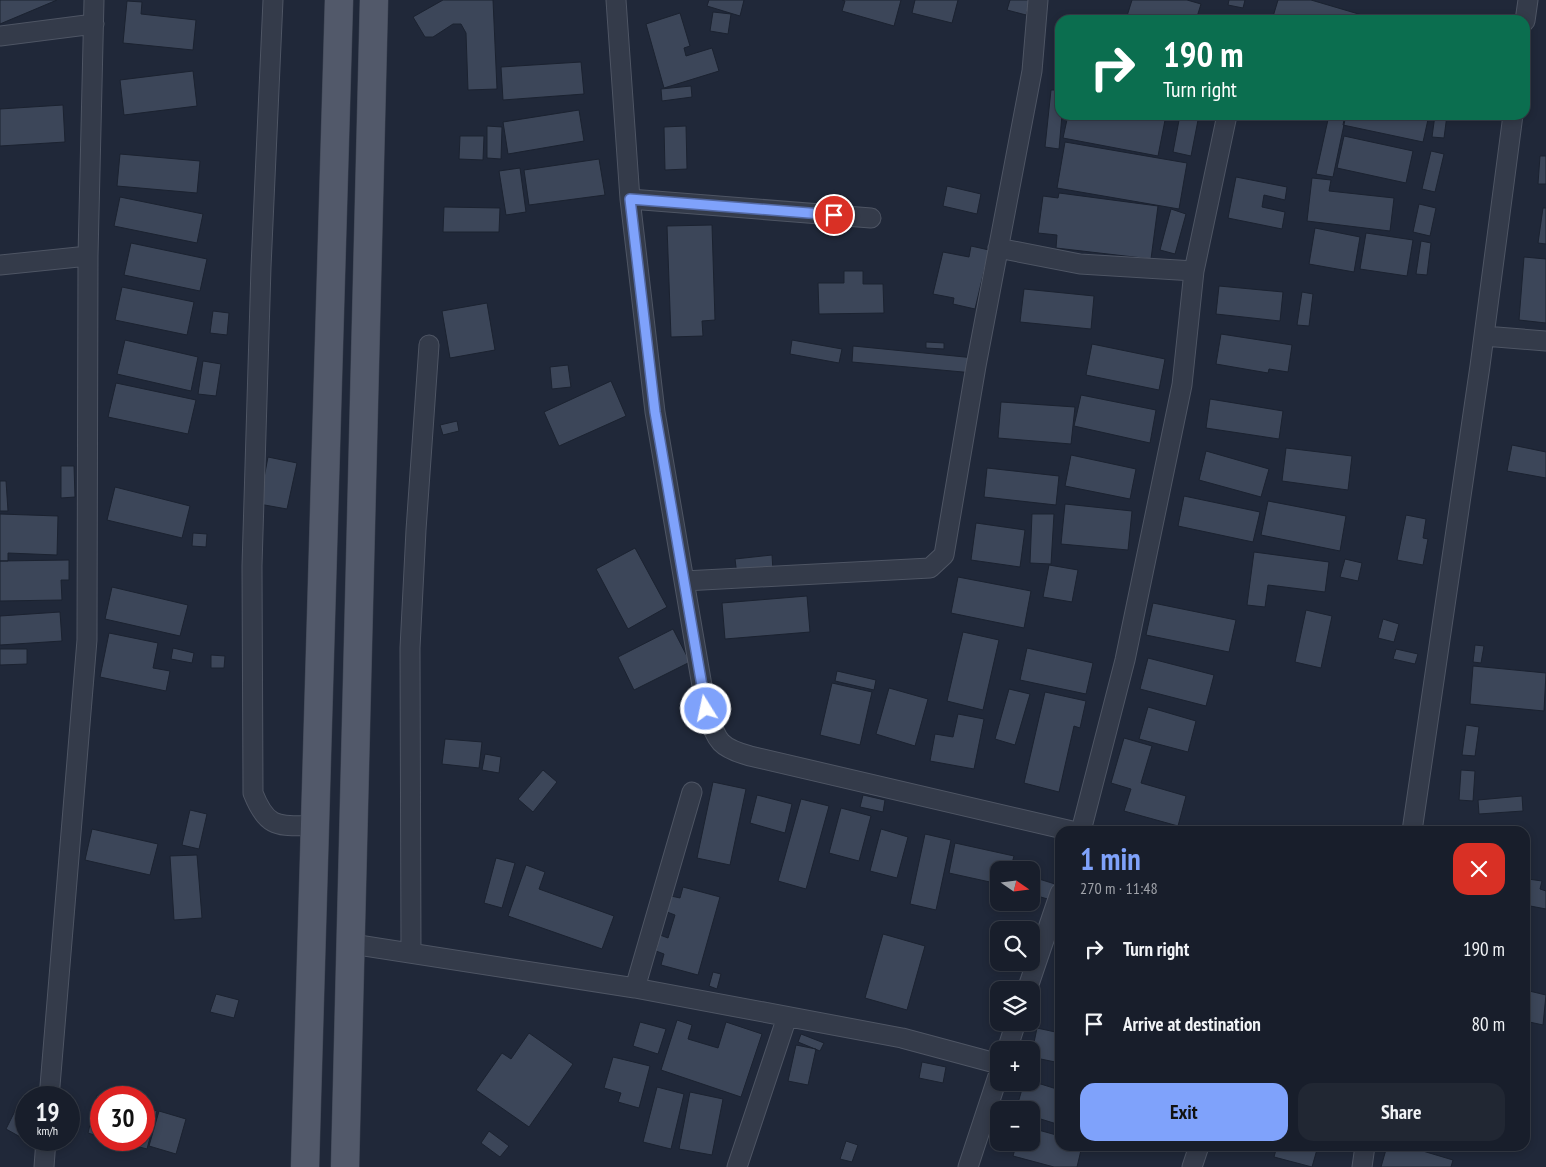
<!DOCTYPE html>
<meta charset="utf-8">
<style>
:root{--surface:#181e2b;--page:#212733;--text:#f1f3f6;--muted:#9fa2a9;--line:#363c47;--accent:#7fa2fb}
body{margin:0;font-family:"PT Sans Narrow",sans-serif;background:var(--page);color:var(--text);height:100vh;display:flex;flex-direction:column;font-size:19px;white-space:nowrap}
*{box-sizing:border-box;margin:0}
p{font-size:16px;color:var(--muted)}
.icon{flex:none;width:28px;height:28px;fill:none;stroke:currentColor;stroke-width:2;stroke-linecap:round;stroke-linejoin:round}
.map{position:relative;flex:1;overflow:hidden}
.details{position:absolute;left:1055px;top:826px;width:475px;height:325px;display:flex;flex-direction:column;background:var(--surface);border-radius:15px;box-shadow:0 2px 8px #0003,0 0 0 1px var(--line)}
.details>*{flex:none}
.guide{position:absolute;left:1055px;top:15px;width:475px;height:105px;border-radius:15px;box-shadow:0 2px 8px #0003,0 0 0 1px var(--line);background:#0b6e4f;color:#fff;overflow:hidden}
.needle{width:32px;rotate:104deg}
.tools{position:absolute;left:990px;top:861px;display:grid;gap:10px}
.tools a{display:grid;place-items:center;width:50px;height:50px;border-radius:10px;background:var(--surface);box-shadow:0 2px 8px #0003,0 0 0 1px var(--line);font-size:25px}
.speed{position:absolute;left:15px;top:1086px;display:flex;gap:10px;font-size:25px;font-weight:700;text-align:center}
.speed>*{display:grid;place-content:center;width:65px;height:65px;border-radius:50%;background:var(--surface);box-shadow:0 2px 8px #0003,0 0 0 1px var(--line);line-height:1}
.speed small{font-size:12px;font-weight:400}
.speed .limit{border:8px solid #d22;background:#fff;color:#111}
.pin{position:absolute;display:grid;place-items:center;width:42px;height:42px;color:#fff;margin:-21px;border:2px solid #fff;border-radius:50%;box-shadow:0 1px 5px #0007}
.me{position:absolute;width:55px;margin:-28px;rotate:350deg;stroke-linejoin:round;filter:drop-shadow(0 0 4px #0008)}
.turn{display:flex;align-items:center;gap:18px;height:105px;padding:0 25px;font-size:22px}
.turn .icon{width:65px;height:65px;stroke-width:2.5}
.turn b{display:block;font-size:35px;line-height:42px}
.round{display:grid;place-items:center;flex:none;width:52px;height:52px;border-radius:15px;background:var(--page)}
.head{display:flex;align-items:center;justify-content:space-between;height:85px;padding:0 25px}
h1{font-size:30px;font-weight:700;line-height:38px;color:var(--accent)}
.cta{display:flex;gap:10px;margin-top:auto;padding:10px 25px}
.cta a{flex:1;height:58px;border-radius:15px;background:var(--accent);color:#111;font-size:20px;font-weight:700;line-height:58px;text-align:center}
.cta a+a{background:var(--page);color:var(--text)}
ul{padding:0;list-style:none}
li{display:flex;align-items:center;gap:15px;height:75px;padding:0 25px}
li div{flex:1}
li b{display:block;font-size:19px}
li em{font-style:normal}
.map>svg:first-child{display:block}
</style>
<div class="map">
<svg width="1546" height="1167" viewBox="0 0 1546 1167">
<rect width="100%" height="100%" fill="#202839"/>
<path fill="#3c4659" stroke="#1b2230" d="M0,0H57L0,24Z
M443,0H493L497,89L468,90L466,33L461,24H453L433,37H425L413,17Z
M709,0H744L740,16L707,6Z
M842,0H901L894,26L842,11L845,1Z
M915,0H958L952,23L912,13Z
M1010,0H1031L1026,15L1007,10Z
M1132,0H1187L1201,4L1196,20H1142L1127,16Z
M1229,0H1245L1243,8L1228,5Z
M1278,0H1311L1362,15L1361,20H1272Z
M127,1L142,2L141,14L196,20L193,50L123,43Z
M713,12L731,14L728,34L710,31Z
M680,13L690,46L684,48L686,56L712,48L719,71L664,88L646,24Z
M581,62L584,94L503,100L501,67Z
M193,71L197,106L124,115L120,80Z
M691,86L692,97L662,101L661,89Z
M1051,90H1060L1062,115L1059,149L1045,147Z
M63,105L65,142L0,146V109Z
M579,110L584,141L508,154L503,122Z
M1068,115H1166L1158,156L1063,138Z
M1180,115H1199L1191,156L1173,152Z
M1329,115H1346L1333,177L1316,174Z
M1345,115H1429L1423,142L1343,125Z
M1435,115H1447L1444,138L1432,137Z
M487,126L502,127L501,159L487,158Z
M686,126L687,169L665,170L664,127Z
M460,136H484L483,160L459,159Z
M1344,136L1413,151L1406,183L1337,168Z
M1065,142L1187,163L1179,209L1057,188Z
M1431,151L1444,154L1435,192L1422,189Z
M120,154L200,161L197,193L117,186Z
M1540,156H1546V184H1538Z
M599,159L605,195L529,205L524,170Z
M520,168L526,212L506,215L499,171Z
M1236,177L1287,187L1285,200L1264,195L1262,207L1285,212L1282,229L1228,218Z
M1312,178L1331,180L1329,191L1394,198L1390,231L1307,221Z
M947,186L981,194L977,214L943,206Z
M1059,193L1158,206L1151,259L1056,248L1057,235L1038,233L1043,196L1058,198Z
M120,197L203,214L197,243L114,226Z
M1419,204L1436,208L1430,236L1413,232Z
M444,207L500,208L499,232H443Z
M1543,208H1546V244L1538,243Z
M1171,209L1186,214L1175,254L1160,250Z
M712,225L715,320L702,321L703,336L671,337L667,226Z
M1315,228L1360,237L1354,272L1309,264Z
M1366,233L1413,240L1407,276L1360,269Z
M1421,241L1431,243L1427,275L1416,274Z
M131,243L207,259L200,291L124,275Z
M971,246L989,250L975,309L953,304L954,298L933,294L943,252L969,257Z
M1524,257L1546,259V323L1519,320Z
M844,271H863V284H883L884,313L819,314L818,283H844Z
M1219,286L1283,292L1280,321L1216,314Z
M122,287L194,302L187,335L115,320Z
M1024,289L1094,296L1091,329L1020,322Z
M1302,292L1313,294L1309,326L1297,325Z
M487,303L495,350L450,358L442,311Z
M213,311L229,313L227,335L210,333Z
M1221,334L1292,345L1288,372L1269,369L1268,373L1216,364Z
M125,340L198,357L191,391L117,374Z
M792,340L842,349L839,363L790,354Z
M926,342L944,343V349L926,348Z
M1092,344L1165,359L1159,390L1086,375Z
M853,346L975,358L974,373L852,362Z
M203,361L221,364L216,396L198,394Z
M568,365L571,387L552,389L550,367Z
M611,381L626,416L559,446L544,412Z
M116,383L196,400L188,434L108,417Z
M1081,395L1156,410L1150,443L1074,426Z
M1210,399L1283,411L1279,439L1206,428Z
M1001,402L1075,407L1071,444L998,438Z
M457,421L459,431L443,435L440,425Z
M1512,445L1546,452V478L1507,471Z
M1286,448L1352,456L1348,490L1282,481Z
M1206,451L1269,469L1261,497L1199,480Z
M1071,455L1136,469L1130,499L1065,486Z
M268,457L297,463L287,509L259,504Z
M61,466H74L75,497L61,498Z
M987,468L1059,476L1056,505L984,497Z
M0,481H6L8,511H0Z
M115,487L190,506L182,538L107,520Z
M1184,496L1260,512L1253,542L1178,526Z
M1268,501L1346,516L1340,551L1261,535Z
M1065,504L1132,511L1128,550L1061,544Z
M0,514L58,516L57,555L8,553V561H0Z
M1032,514H1054L1051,564L1030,563Z
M1406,515L1426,519L1423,538L1428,539L1423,565L1397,560Z
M976,523L1025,530L1020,567L971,560Z
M193,533L207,534L206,547L192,546Z
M635,548L667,607L628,629L596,569Z
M1254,552L1329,562L1325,592L1268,585L1265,607L1247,605Z
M772,555L773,571L737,575L735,559Z
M1345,559L1362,563L1358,581L1340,577Z
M69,560V580H61L62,600L0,601V561Z
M1049,565L1078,570L1072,602L1043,597Z
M958,577L1031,591L1024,628L951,613Z
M112,587L188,605L180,636L105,619Z
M807,596L810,632L725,639L722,603Z
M1153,603L1236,620L1229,652L1146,635Z
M1306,610L1332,616L1321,668L1295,662Z
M60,612L62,641L0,645V616Z
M1383,619L1399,624L1394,642L1378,638Z
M673,629L690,662L634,690L618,657Z
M963,632L999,640L983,710L947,701Z
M109,633L158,643L153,668L170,671L166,691L100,677Z
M1475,645L1484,646L1481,663L1473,662Z
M173,648L194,653L192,663L171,659Z
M1027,648L1093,663L1086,694L1020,680Z
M0,649H27V664L0,665Z
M1396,649L1418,654L1415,664L1393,659Z
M211,655L225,656L224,668H211Z
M1148,658L1214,675L1206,706L1140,689Z
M1473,666L1546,673L1544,711L1470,704Z
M837,671L876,680L874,690L835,681Z
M832,683L872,692L860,745L820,735Z
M889,688L928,699L915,746L876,734Z
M1009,689L1030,694L1015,745L995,739Z
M1045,692L1086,701L1080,728L1074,726L1059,792L1024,783Z
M1148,707L1196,721L1188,752L1139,739Z
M958,714L984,719L974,769L930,761L935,734L953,737Z
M1466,725L1479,727L1475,756L1462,755Z
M1124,738L1152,746L1141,783L1186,796L1178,826L1124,811L1131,789L1111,783Z
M445,739L482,742L479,768L442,764Z
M485,754L501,757L499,773L482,770Z
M543,770L557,782L533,812L518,799Z
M1461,770L1475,771L1473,801L1459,800Z
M713,782L746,789L730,865L697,858Z
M757,795L792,804L785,833L750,823Z
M863,795L885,800L883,812L860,807Z
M1522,796L1523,811L1479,814L1478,800Z
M801,799L829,806L806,889L778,881Z
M841,808L871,816L859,861L829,853Z
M190,810L207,814L199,849L182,845Z
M92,829L158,844L150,875L85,860Z
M881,829L908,837L897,878L870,871Z
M925,834L951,840L936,910L910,904Z
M955,843L1014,856L1010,870H999V884L949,873Z
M197,855L202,918L174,920L170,856Z
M496,858L515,863L502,908L484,903Z
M526,865L545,872L539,889L614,916L602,949L508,916Z
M1039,879L1055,884L1051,900L1034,895Z
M1528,879L1542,881L1540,889L1546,891V909L1525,905Z
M683,887L720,897L698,975L661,965L664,954L656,951L660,935L668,938L675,915L667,912L671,896L680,898Z
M883,934L925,946L907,1010L865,998Z
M713,972L721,974L717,989L709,986Z
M1525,990L1546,995L1543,1025L1525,1021Z
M216,994L239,1000L234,1018L210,1012Z
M677,1020L692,1025L688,1039L718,1048L726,1022L762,1034L741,1097L661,1070Z
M640,1022L666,1029L658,1054L633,1046Z
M1037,1028L1060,1033V1063L1031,1057Z
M529,1033L573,1064L529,1127L476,1090L502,1053L511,1059Z
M801,1034L824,1043L820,1051L798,1042Z
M796,1045L816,1049L808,1085L788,1081Z
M613,1057L650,1066L639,1108L618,1102L621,1093L604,1088Z
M922,1062L946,1067L943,1083L919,1078Z
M1031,1081L1060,1090V1125L1031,1116V1110H1016L1024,1082Z
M657,1087L684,1094L671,1149L643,1142Z
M690,1092L723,1099L712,1155L679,1149Z
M97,1095L106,1098H101V1137L88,1133Z
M22,1097L26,1099V1135L24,1139L6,1129Z
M144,1107L157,1111L147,1149L114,1140H144Z
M159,1111L186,1119L176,1154L149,1146Z
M1031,1128L1060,1136V1146H1082L1077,1167H1054L1013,1156L1017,1142H1031Z
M489,1131L509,1146L500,1157L481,1143Z
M846,1141L858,1145L852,1162L840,1159Z
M1277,1146H1318L1312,1167L1274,1157Z
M1387,1146H1406L1453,1160L1451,1167H1381Z"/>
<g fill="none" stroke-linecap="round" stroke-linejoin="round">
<defs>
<path id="minor" d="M273,0L261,267L252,566L253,793C268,831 280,825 316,826
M616,0L630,199L655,412L706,709C717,740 717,747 750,756L1072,831
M1525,21L1528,0
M0,36L94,24
M630,199L871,218
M998,248L1080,264L1194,271
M0,265L88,256
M1484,336L1546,341
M684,581L930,568L944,555L976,366L1032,71L1038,0
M1081,831L1125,660L1182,385L1194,271L1227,115
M1412,831L1480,366L1513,115
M352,944L635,988L902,1038L999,1064
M411,953L410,648L416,530L429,345
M635,988L692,792
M1027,990L1060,893
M1007,1050L1016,1022
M49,1098L87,640L88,256L94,0
M44,1167L46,1140
M737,1167L787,1017
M968,1167L999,1073
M1192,1167L1199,1146
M1362,1167L1365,1146"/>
<path id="primary" d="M305,1167L339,0
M345,1167L374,0"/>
</defs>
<use href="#minor" stroke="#4e5564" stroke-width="21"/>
<use href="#primary" stroke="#3d4453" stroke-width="29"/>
<use href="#minor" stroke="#343b4a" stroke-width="19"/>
<use href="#primary" stroke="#52596a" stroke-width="28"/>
</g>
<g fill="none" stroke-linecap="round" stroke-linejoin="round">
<defs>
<path id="route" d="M706,709L655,412L630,199L834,215"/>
</defs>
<use href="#route" stroke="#5369a3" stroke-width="12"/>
<use href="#route" stroke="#7fa2fb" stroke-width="9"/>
</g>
</svg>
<div class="tools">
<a><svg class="needle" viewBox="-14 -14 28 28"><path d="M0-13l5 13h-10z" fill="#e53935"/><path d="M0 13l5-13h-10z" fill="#9fa2a9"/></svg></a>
<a><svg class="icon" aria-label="search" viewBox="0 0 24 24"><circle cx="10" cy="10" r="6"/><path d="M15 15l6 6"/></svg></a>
<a><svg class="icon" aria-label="layers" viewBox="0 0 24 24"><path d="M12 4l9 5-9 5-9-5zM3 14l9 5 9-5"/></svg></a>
<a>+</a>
<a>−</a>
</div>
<div class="speed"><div>19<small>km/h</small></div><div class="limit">30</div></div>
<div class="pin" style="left:834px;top:215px;background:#d93025"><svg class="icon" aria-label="arrive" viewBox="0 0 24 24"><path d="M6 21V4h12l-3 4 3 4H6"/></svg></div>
<svg class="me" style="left:706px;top:709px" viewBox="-20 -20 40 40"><circle r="17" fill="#7fa2fb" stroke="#fff" stroke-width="3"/><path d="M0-11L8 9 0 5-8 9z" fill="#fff"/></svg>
<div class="guide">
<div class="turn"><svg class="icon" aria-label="right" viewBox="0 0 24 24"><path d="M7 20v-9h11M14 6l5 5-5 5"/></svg><div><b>190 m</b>Turn right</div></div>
</div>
<section class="details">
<div class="head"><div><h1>1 min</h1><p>270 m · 11:48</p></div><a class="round" style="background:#d93025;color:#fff"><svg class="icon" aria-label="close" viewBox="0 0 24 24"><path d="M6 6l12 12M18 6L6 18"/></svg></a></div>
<ul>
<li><svg class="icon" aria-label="right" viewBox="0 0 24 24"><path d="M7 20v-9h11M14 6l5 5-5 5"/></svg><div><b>Turn right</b></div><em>190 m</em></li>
<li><svg class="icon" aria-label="arrive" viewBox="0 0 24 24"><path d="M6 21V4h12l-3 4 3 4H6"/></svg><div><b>Arrive at destination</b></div><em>80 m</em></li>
</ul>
<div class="cta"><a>Exit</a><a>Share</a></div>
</section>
</div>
